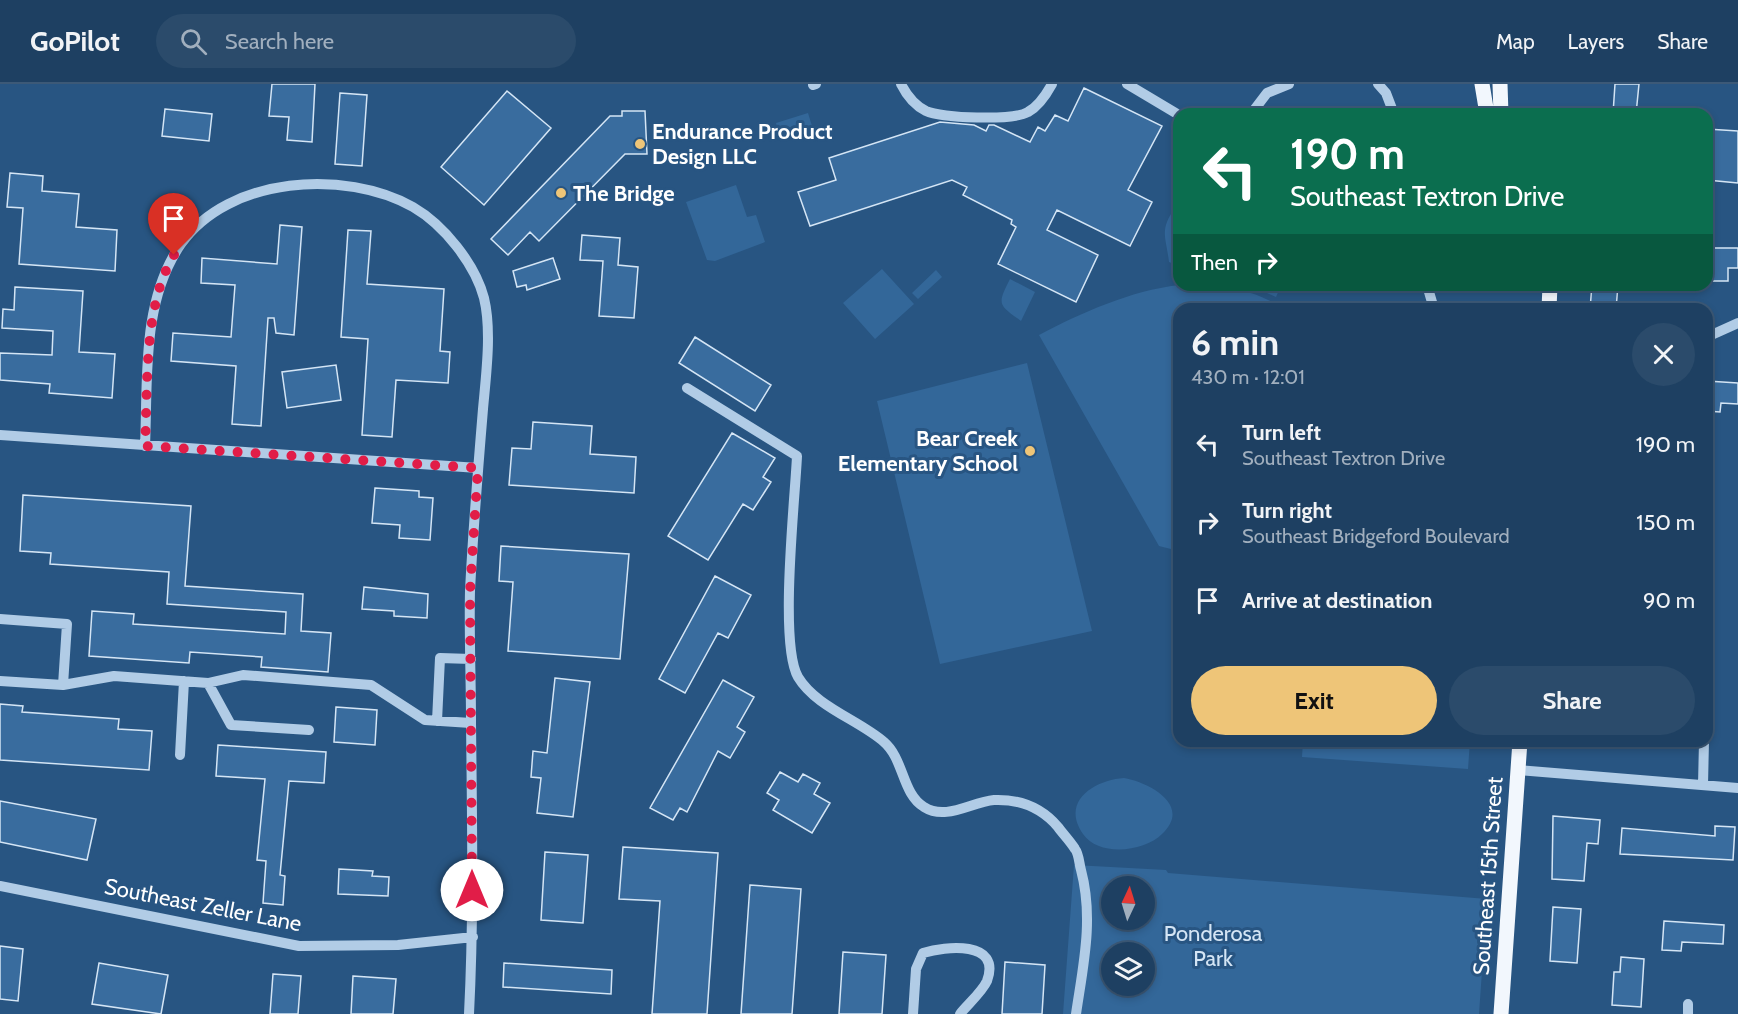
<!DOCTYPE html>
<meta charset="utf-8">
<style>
:root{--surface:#1e4062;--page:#2b4b6b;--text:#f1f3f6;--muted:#a1afbe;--line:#3c5977;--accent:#eec578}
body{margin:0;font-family:Cabin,sans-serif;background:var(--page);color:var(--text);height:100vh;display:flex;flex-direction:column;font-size:22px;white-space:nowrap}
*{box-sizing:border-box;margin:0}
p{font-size:20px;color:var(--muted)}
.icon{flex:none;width:33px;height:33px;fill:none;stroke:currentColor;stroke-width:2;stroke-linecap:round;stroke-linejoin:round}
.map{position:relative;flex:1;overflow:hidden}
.panel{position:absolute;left:1173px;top:219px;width:540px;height:444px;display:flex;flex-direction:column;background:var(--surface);border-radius:18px;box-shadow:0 3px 9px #0003,0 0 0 2px var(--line)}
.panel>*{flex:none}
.top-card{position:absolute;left:1173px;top:24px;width:540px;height:183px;border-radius:18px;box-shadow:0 3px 9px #0003,0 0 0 2px var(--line);background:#0b6e4f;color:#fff;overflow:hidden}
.needle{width:39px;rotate:4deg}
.fabs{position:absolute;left:1101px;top:792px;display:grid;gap:12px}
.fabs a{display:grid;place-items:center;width:54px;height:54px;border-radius:50%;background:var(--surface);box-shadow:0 3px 9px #0003,0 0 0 2px var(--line);font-size:30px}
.pin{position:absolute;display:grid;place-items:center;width:51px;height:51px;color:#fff;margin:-62px -26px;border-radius:50% 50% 50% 0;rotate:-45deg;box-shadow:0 0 6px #0007}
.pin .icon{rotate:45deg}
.me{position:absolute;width:66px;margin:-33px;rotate:0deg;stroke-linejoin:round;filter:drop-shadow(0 0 4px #0008)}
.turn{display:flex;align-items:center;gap:21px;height:126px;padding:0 18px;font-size:27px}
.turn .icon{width:78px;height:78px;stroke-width:2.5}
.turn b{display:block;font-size:42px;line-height:51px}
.then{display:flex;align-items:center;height:57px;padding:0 18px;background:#0003;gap:12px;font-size:22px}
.round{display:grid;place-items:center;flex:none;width:63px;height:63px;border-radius:32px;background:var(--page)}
.overview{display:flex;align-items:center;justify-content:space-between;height:102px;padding:0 18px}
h1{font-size:36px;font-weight:800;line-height:45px}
.button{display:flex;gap:12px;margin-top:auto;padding:12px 18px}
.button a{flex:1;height:69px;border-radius:36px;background:var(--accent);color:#111;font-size:24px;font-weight:800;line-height:69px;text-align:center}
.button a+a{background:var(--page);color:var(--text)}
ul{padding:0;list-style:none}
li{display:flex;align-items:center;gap:18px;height:78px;padding:0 18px}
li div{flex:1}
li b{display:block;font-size:22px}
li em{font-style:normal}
header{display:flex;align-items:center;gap:36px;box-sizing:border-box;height:84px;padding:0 30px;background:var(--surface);border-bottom:2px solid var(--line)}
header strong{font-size:28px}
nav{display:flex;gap:33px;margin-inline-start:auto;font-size:21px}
.search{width:420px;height:54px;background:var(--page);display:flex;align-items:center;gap:15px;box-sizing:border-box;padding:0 21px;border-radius:33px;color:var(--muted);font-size:22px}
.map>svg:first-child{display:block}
</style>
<header>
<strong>GoPilot</strong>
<div class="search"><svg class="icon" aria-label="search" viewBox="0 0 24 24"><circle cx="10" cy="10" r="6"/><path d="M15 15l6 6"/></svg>Search here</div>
<nav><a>Map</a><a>Layers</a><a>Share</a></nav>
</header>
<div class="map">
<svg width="1738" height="930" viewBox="0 0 1738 930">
<rect width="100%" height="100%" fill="#285582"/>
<path fill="#336799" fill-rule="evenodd" d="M808,29L812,42L780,52L776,39Z
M736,101L747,133L756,131L765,158L715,177L707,176L686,118Z
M1175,124L1179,127V182L1169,178C1166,153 1159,146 1175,124Z
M882,185L914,220L875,255L843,219Z
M936,186L942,193L918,215L912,209Z
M1010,195L1035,208L1021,237C998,220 997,221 1010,195Z
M1179,201C1218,201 1251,203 1284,225H1179V461L1171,465L1159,462L1039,251C1083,228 1130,207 1179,201Z
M1249,201H1291L1288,209L1279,206L1276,213Z
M1027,279L1092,547L940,580L877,317Z
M1303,657H1470L1468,685L1302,673Z
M1124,694C1148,698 1193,721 1162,750C1144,768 1099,773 1083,750C1060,717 1095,696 1124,694Z
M1074,781L1166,786L1168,789L1487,815L1479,930H1063ZM1112,802H1144V836H1112ZM1112,868H1144V902H1112Z"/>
<path fill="#396c9e" stroke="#d4e5f5" stroke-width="1.5" d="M272,0H315L312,58L287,56L289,33L269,32Z
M1615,0H1639L1636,30H1613Z
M1084,4L1162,42L1128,106L1152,118L1130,162L1057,126L1047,146L1098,171L1076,218L998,180L1016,143L1011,140L1012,136L963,111L967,103L952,96L810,142L798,108L836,96L829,74L940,38L974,41L986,47L989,41H994L1030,58L1038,43L1045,47L1055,31L1068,37Z
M507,7L551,44L484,121L441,83Z
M340,9L367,11L362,82L335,80Z
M165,25L212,30L209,57L162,52Z
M622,27H645L647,70H625L539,157L530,148L508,171L491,155L610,32H622Z
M1707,45L1738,47V99L1707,96Z
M10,89L43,92L42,107L79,110L76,143L117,146L115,187L19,180L23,124L7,123Z
M280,141L302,143L294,251L276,249L274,234H268L261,342L232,340L236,282L171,277L173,249L231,253L235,201L201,199L202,174L277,180Z
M348,146L371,147L367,200L444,205L440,267L450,268L448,299L396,296L392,353L362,351L368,255L341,253Z
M582,151L620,154L618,181L638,183L634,234L599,232L603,177L580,176Z
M1710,164H1738V184H1728V197H1710Z
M553,174L560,195L527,206L526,201L517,203L513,187Z
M1592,201H1618L1616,225H1590Z
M15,203L83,207L79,268L115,270L112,314L49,309L50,300L0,296V269L52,271L53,247L2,244L3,225L14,226Z
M695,253L771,301L755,327L679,279Z
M336,281L341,316L287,324L282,288Z
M1707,297L1738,299V320L1721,319L1720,328L1707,327Z
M533,338L592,342L590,370L636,373L634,409L509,401L512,364L531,365Z
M732,349L775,374L763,393L771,398L753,426L743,420L708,476L668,452Z
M375,404L419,407V413L433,414L430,456L399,454L400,441L372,439Z
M23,411L191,422L185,502L303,510L301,547L331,549L328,588L261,583L262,573L190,568L189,579L89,572L92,527L134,530L133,540L285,550L286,528L167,520L169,488L50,480L51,469L20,467Z
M501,462L629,470L620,575L508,567L513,498L499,497Z
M715,492L751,511L728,554L718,549L685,609L659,595Z
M364,503L428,510L427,534L394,532V527L362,525Z
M555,594L590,598L573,733L537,729L541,694L531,693L533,667L547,669Z
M723,596L754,613L737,643L745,648L730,674L718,667L687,728L680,724L673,736L650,724Z
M0,620L23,622L22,628L119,635L118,645L152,647L149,686L0,676Z
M336,623L377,626L375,661L334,658Z
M218,661L326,668L324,699L289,697L280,791L285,792L283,821L263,819L266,777L257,776L265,695L216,692Z
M780,688L798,698L803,690L820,699L814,710L830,719L812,749L773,726L779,716L767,709Z
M0,717L96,735L87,776L0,758Z
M1553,732L1600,736L1598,760L1587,759L1584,797L1552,795Z
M1715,742L1735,743L1733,776L1620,770L1622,744L1715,752Z
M623,763L718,769L707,930H652L660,817L619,815Z
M545,768L588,771L583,839L541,836Z
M339,785L373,787L372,792L389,793L388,812L338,810Z
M750,801L801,805L792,930H741Z
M1553,823L1581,825L1577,879L1550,877Z
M1664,837L1724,841L1723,860L1682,858L1681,867L1662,866Z
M0,862L23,865L18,917L0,915Z
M843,868L886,871L882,930H839Z
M1621,873L1644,875L1641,923L1612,921L1614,888H1620Z
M1005,878L1045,881L1042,930H1002Z
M99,879L168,891L161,930L92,920Z
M504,879L612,886L611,910L503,903Z
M273,890L301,892L298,930H270Z
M353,892L396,895L393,930H351Z"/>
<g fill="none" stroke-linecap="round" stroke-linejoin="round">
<path stroke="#b1cce6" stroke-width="10" d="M901,0C907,12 914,21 926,27C941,34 1013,37 1028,28C1039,22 1046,11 1052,0
M1127,0L1179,31
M1378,0L1386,9L1394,30
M813,1L816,0
M1251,30L1267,9L1289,0
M1427,201L1434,225
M1707,253L1738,239
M687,304L797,372C795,416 779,560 798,593C816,623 859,636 884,658C904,675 902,710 924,723C946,737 971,718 994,716C1020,715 1041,723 1058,743C1063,750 1070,757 1075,765C1079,770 1079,779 1081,786C1094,835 1083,882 1076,930
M0,351L478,384
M145,362C148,296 141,217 181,160C229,92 345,85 413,123C444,141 475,180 484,214C492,247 486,291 483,325C478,385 473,446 470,507C469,550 471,594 471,637C472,735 474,832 469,930
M1707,510V493
M0,535L67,540L63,601L0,597
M208,599L231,641L309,646
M63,601L114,592L208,599L243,591L371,601L425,636L471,639
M437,637L440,574L471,575
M180,671L184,597
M1518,686L1738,704
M1703,701L1704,657
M0,802L299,862L398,861L473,853
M913,930L916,885L923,869C945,862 1002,856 987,897C982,908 968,920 960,930
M1688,930V920"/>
<path stroke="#f2f7fd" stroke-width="15" d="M1482,0L1487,30
M1500,0L1501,30
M1549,225L1550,201
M1501,930L1520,657"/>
</g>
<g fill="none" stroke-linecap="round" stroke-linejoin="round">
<path stroke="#e11d48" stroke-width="10" stroke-dasharray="0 18" d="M174,171C143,222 148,303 145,362L478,384L470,508L472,806"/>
</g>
<g fill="#eec578" stroke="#285582" stroke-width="2">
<circle cx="640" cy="60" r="6"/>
<circle cx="561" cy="109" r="6"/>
<circle cx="1030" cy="367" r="6"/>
</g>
<g text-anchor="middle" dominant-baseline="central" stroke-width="6" stroke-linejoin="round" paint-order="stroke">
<g font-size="22" font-weight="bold" fill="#fff" stroke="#285582" text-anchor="start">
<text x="652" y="47">Endurance Product<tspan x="652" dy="25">Design LLC</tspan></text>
<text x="573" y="109">The Bridge</text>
<text x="1018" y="354" text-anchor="end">Bear Creek<tspan x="1018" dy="25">Elementary School</tspan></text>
</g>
<g font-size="22" fill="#fff" stroke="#285582">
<text transform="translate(1488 792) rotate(-86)">Southeast 15th Street</text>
<text transform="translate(203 821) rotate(11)">Southeast Zeller Lane</text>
</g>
<g font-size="22" fill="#d4e5f5" stroke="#285582">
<text x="1213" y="849">Ponderosa<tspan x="1213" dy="25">Park</tspan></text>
</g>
</g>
</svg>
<div class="fabs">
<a><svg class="needle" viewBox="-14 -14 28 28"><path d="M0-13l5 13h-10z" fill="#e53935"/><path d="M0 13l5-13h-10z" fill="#a1afbe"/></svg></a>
<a><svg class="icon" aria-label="layers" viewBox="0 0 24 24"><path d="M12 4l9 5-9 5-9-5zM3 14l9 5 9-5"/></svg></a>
</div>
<div class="pin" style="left:174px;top:171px;background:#d93025"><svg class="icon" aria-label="arrive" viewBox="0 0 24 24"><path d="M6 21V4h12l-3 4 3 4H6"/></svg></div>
<svg class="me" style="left:472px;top:806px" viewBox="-20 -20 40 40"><circle r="19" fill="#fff"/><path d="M0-13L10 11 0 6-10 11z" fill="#e11d48"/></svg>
<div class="top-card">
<div class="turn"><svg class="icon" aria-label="left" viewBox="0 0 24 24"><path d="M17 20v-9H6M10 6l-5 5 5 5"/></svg><div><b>190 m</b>Southeast Textron Drive</div></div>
<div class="then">Then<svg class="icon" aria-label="right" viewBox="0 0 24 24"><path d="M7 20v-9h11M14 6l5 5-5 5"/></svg></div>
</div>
<section class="panel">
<div class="overview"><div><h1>6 min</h1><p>430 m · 12:01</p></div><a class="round"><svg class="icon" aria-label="close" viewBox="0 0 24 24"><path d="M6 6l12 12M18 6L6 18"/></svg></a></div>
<ul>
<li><svg class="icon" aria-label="left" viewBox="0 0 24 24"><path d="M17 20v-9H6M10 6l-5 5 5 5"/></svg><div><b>Turn left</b><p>Southeast Textron Drive</p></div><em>190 m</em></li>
<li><svg class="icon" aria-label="right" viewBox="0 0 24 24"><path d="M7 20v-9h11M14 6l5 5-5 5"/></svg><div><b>Turn right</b><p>Southeast Bridgeford Boulevard</p></div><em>150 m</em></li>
<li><svg class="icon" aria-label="arrive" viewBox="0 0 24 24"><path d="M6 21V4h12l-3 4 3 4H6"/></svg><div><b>Arrive at destination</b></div><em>90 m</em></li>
</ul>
<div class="button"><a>Exit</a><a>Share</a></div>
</section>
</div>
